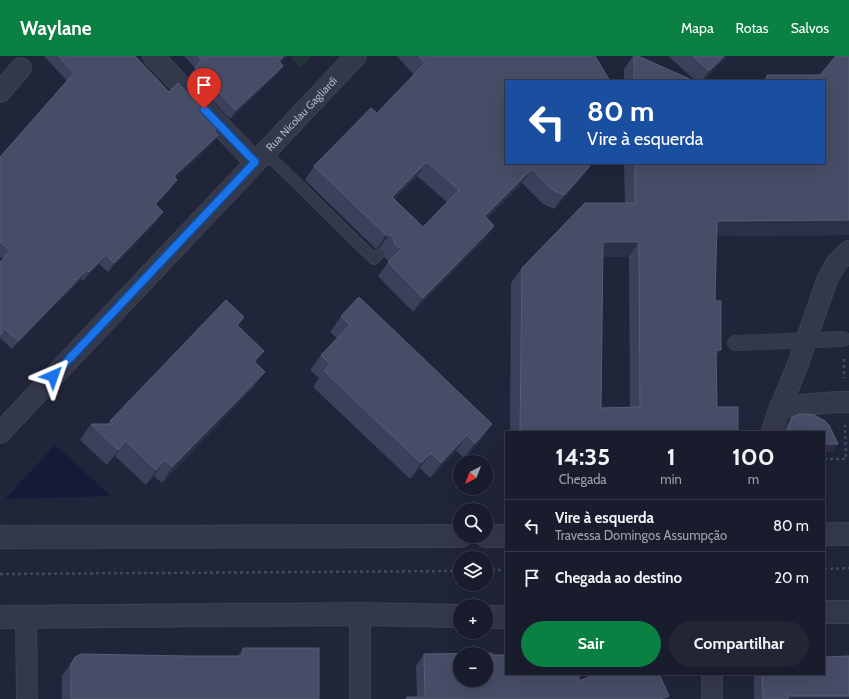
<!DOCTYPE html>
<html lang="pt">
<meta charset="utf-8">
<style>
:root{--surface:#181c2c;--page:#212534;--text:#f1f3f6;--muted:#9fa1a9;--line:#363a48;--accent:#0b8043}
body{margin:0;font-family:Cabin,sans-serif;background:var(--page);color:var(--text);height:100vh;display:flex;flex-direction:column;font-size:15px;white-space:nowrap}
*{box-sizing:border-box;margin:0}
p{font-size:13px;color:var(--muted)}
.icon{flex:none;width:22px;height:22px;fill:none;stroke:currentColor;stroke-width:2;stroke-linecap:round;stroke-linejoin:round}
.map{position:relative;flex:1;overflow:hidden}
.panel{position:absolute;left:505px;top:375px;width:320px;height:244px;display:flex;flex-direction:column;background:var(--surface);border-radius:0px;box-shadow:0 4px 16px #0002,0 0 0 1px var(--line)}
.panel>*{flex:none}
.top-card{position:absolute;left:505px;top:24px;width:320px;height:84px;border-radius:0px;box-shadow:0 4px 16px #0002,0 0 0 1px var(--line);background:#1a4fa0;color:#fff;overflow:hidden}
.needle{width:26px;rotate:222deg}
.controls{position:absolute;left:453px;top:399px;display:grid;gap:8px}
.controls a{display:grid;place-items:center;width:40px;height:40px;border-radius:50%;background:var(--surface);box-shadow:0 4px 16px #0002,0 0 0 1px var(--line);font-size:20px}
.pin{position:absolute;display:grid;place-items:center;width:34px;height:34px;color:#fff;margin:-41px -17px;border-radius:50% 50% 50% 0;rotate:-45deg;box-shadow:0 0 4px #0007}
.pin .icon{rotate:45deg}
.me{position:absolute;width:44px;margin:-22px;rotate:43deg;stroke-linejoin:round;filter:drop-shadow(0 0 3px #0008)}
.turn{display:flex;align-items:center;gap:14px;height:84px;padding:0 16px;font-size:18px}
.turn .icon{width:52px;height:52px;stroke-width:2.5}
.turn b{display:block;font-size:28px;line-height:34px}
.eta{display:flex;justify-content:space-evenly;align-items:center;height:68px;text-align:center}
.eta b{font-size:24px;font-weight:700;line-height:28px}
.cta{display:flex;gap:8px;margin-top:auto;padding:8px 16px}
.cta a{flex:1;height:46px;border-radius:24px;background:var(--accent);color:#fff;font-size:16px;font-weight:700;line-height:46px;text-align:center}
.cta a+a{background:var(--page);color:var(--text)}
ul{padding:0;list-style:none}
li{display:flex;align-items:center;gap:12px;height:52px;padding:0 16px;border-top:1px solid var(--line)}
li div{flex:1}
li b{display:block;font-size:15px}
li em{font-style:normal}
header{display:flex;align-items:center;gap:24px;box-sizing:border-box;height:56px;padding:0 20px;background:var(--accent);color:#fff}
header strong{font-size:19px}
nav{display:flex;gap:22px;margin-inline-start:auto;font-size:14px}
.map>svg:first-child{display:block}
</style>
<header>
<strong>Waylane</strong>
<nav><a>Mapa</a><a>Rotas</a><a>Salvos</a></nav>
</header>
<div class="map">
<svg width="849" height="643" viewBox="0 0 849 643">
<rect width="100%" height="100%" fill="#20253a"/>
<path fill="#22333b" d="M289,0H312L301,12Z"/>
<path fill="#141a38" d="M55,389L111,440L5,443Z"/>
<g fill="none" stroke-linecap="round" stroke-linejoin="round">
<defs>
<path id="service" d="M265,96L374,203L378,199"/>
<path id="pedestrian" d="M735,287L843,283"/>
<g id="minor">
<path d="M153,0L255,106"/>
<path d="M0,36L21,12"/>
<path d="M780,351L837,346H849"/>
<path d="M772,376L776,362L798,308L827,224L837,206L849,195"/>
<path id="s1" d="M0,377L356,0"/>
<path d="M26,560L27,643"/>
<path d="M712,618V643"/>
<path d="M360,643V558"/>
</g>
<path id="tertiary" d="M824,478H849
M486,480H506
M0,481L460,480
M824,556H849
M0,561L360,558L460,560
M486,561H506"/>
</defs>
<use href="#service" stroke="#3e4154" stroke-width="12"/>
<use href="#pedestrian" stroke="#3e4154" stroke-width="16"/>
<use href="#minor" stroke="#3e4154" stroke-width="22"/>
<use href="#tertiary" stroke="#3e4154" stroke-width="24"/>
<path stroke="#3b4c54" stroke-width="2.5" stroke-dasharray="3 3" stroke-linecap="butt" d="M844,303V322
M824,403H846L845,369
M824,513L849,512
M486,514H506
M0,518L460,515"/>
<use href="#service" stroke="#34384b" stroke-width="10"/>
<use href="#pedestrian" stroke="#34384b" stroke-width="15"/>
<use href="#minor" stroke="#34384b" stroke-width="20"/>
<use href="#tertiary" stroke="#34384b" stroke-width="22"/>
</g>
<path fill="#3b415a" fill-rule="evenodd" d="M44,0H135L169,36L219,70L215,76L218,79L212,88L175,122L171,133L156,149L157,165L108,216L99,208L83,225L81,223L12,293L0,282V206L3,203L0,201V101L67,25Z
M184,0H287L280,7L283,10L277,18L230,63L189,20L195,12Z
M397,0H595L589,111L579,125L554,153L543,148L522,127L487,162L494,170L485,183L413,256L378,220L389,205L384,201V197L382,194L379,193H376L305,124L314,110L377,57L414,19ZM417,120L447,146L423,171L394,143Z
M633,0H638L694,25H624V13Z
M668,0H727L703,25H696Z
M836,0H849V179L716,180L715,245H721V294L716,300L717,351H738V376H510L511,227L522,212L585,147H625L624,107H824V25H763L767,19H820ZM602,201H629L630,351L601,352Z
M341,260L481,384L464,402L456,395L430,422L420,412L410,423L313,331L319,322L310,314L321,299L337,282L330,276Z
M244,261L238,270L256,307L254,331L162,427L154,420L146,429L115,400L107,409L80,384L91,368H107L110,365Z
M800,358H806L814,359L825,365L829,369L838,388L832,396H824V376H784L786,370L792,361Z
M243,592L319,643H62V620L75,601L238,600Z
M424,598L492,599L579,625L669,640L666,643H405L407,641H417L416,610Z
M754,618H824L849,643H754Z"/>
<path fill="#2b3048" d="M284,0H287L273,14L279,5Z
M724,0H727L703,25H702L709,15Z
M283,10L277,18L230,63L236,54Z
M218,79L212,88L168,129L174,120Z
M427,106L417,120L383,155L392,141Z
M589,111L579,125L554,153L564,139Z
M532,113L522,127L475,174L485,160Z
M177,124L171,133L149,157L155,148Z
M163,156L157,165L108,216L114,207Z
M849,164V179L706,180L717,165Z
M494,170L485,183L413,256L423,242Z
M386,179H389L379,193H376Z
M603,186H639L629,201H592Z
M106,199L99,208L83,225L89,216Z
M87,214L81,223L12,293L18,285Z
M244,261L233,277L237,269Z
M716,294H721L710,309Z
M264,295L253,311L254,305Z
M265,316L254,331L162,427L172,411Z
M492,368L481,384L464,402L475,387Z
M467,379L456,395L430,422L441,407Z
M126,385L115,400L107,409L118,394Z
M824,388H838L832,396H824Z
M431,397L420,412L410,423L421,407Z
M165,404L154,420L146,429L156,414Z
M669,640L666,643H661Z
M788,640H849V643H786Z"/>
<path fill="#474d66" stroke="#585d75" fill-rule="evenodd" d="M58,0H135L169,36L178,27L219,70L214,75L218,79L174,120L177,124L155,148L163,156L114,207L106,199L89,216L87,214L18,285L5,273L0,279V206L10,195L0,186V101L74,17Z
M198,0H284L279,5L283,10L236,54L195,12L202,4Z
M419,0H595L610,25H506V107H591L589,111L564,139L553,134L532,113L485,160L494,170L423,242L388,206L401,193L394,187V183L392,180L389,179H386L314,110L371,52L377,57L425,7ZM427,106L459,134L423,171L392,141Z
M634,0H638L694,25H634Z
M693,0H724L709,15Z
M836,0H849V164L717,165L715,245H721V294H716L717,351H738V376H520L522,212L585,147H635V107H824V25H767V19H820ZM603,186H639L640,351L601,352Z
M359,241L492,368L475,387L467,379L441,407L431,397L421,407L324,315L330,308L321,299L350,269L341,260Z
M226,244L244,261L237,269L264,295L254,305L265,316L172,411L165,404L156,414L126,385L118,394L91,368H114L110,365Z
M800,358H806L814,359L825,365L829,369L838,388H824V376H786L789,371L792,361Z
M243,592H319V643H73V642H71V608L75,601L81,598L187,600H243Z
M492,597V599H506V618H579V625L595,618H659L669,640L661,643H407V641H425L424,598ZM460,598H486V624H460Z
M849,600V640H788V643H763L762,618H824V601Z"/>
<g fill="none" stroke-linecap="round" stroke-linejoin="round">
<defs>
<path id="route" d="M53,320L255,106L204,53"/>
</defs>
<use href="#route" stroke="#114b97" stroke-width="10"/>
<use href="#route" stroke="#1a73e8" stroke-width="7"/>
</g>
<g text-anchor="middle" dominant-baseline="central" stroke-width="4" stroke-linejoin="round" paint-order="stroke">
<g font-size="11" fill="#afb3c7" stroke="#1a1e2f">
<text stroke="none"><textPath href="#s1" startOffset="439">Rua Nicolau Gagliardi</textPath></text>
</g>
</g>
</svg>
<div class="controls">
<a><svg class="needle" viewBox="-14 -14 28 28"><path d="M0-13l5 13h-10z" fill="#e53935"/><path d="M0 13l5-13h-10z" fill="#9fa1a9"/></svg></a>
<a><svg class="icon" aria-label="search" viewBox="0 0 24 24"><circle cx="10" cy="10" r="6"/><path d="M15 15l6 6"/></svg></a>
<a><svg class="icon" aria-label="layers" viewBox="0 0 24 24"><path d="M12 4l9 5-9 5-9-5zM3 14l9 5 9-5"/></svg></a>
<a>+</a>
<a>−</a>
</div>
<div class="pin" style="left:204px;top:53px;background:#d93025"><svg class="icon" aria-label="arrive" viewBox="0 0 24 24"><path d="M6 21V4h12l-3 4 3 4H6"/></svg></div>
<svg class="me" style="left:53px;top:320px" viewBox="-20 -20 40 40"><path d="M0-17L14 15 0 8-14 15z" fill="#1a73e8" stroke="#fff" stroke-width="4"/></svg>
<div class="top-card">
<div class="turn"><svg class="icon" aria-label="left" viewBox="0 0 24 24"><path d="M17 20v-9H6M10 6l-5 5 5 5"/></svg><div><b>80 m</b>Vire à esquerda</div></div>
</div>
<section class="panel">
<div class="eta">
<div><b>14:35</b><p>Chegada</p></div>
<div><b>1</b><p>min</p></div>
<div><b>100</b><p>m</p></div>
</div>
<ul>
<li><svg class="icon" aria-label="left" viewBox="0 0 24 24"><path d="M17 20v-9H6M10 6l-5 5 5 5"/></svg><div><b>Vire à esquerda</b><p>Travessa Domingos Assumpção</p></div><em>80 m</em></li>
<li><svg class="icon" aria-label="arrive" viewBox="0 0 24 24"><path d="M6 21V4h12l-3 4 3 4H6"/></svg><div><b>Chegada ao destino</b></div><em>20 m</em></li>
</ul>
<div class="cta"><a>Sair</a><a>Compartilhar</a></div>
</section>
</div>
